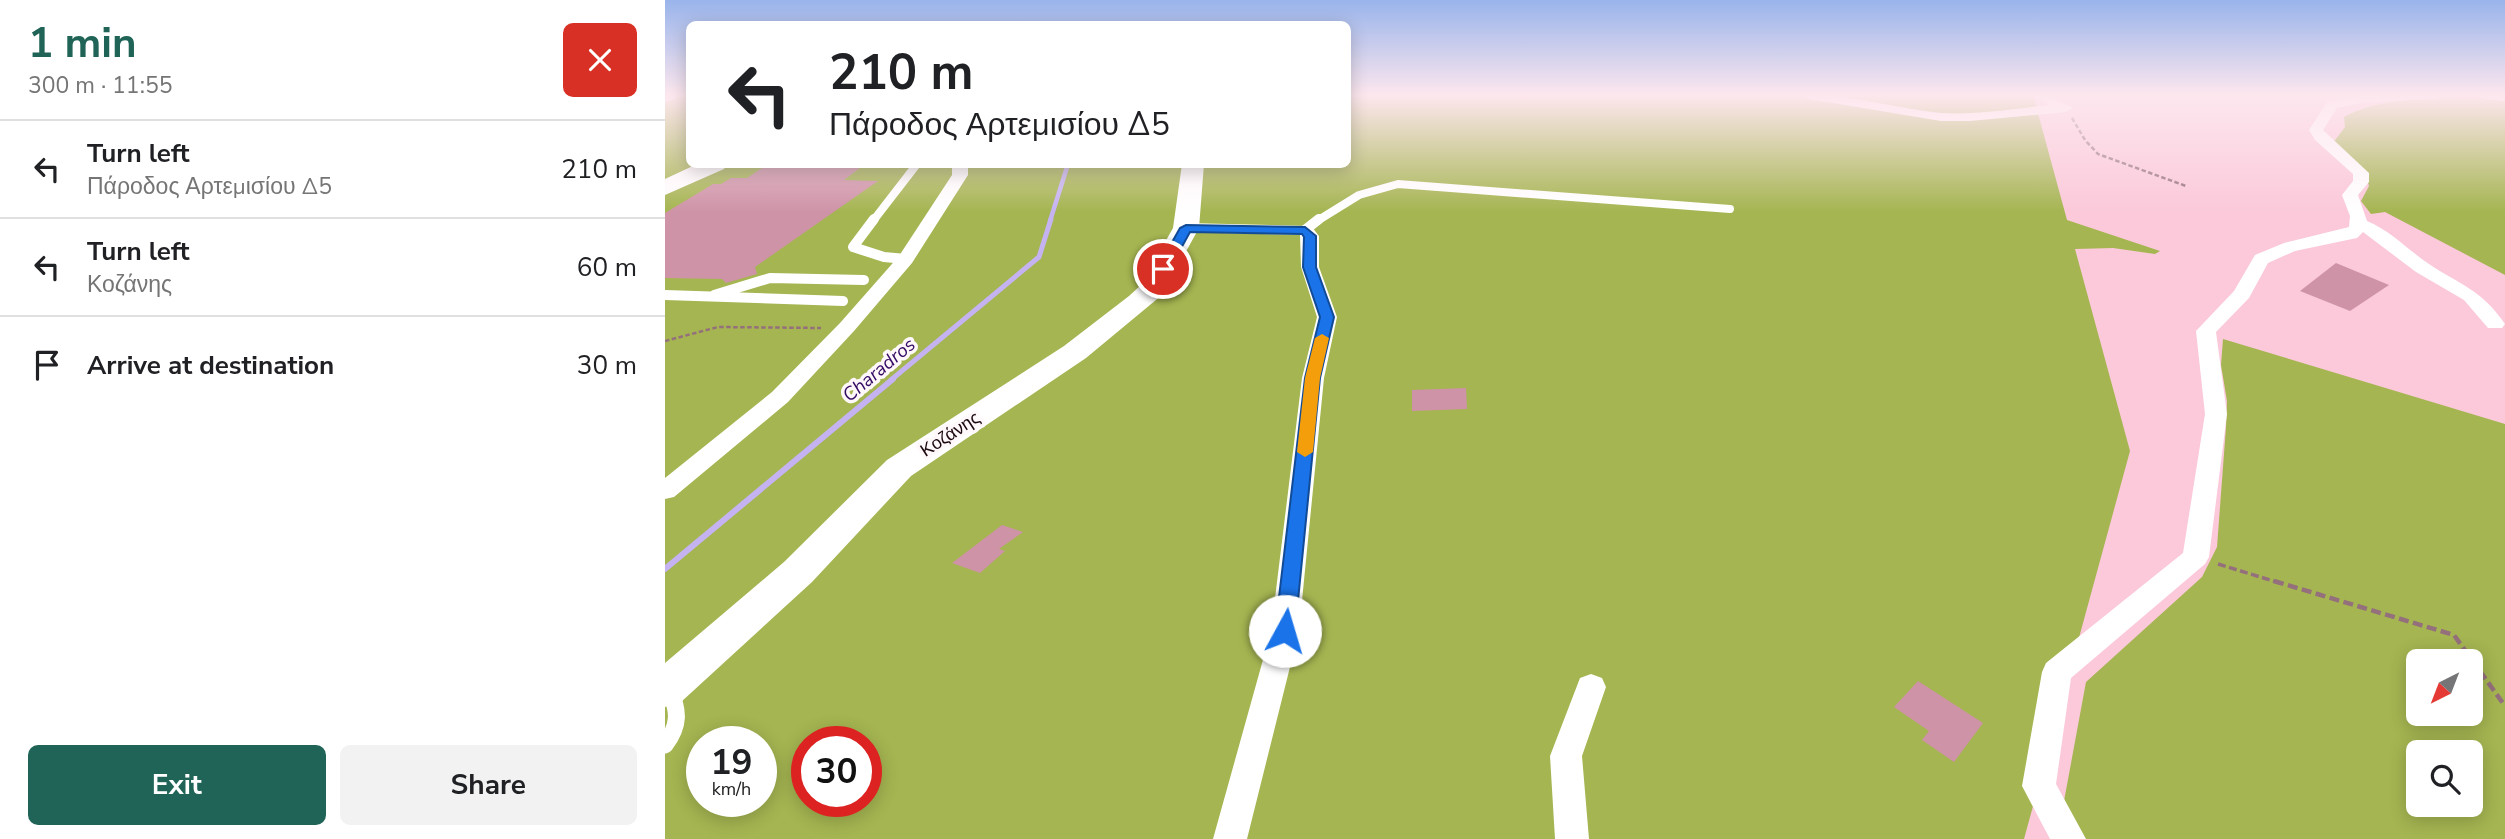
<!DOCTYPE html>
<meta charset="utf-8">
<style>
:root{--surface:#fff;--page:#f2f2f2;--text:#202124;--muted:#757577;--line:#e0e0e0;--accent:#1f6456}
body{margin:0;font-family:"Nunito Sans",sans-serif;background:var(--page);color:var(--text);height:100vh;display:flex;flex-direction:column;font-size:26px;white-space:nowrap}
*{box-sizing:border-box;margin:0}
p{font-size:23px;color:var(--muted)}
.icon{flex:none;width:38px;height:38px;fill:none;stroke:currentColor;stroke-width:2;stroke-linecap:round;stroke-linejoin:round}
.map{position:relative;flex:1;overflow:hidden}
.sheet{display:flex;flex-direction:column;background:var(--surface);width:665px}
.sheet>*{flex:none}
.guide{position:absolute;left:21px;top:21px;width:665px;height:147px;border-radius:10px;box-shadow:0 4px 18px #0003;background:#fff;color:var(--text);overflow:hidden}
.needle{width:46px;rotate:222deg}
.controls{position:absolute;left:1741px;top:649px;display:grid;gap:14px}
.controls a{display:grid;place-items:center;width:77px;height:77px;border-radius:10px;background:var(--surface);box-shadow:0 4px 18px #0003;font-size:35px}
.speed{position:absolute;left:21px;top:726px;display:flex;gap:14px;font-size:35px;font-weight:700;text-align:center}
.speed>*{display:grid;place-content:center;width:91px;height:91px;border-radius:50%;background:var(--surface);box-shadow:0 4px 18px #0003;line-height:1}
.speed small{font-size:18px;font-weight:400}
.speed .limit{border:10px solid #d22;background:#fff;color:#111}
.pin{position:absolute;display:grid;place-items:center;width:60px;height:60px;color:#fff;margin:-30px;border:4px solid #fff;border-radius:50%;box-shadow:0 2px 7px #0007}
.me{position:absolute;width:77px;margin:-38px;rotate:6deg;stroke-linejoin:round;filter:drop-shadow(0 0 5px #0008)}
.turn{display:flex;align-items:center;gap:24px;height:147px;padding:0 28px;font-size:32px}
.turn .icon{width:91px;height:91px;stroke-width:2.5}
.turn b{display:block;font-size:49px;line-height:60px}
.round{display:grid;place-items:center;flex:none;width:74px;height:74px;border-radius:10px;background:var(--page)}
.overview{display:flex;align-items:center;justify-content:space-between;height:119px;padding:0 28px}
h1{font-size:42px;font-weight:700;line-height:52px;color:var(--accent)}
.cta{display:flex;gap:14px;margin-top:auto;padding:14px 28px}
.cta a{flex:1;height:80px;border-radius:10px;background:var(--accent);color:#fff;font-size:28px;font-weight:700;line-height:80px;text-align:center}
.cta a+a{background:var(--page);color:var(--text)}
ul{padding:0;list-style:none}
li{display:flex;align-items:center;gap:21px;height:98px;padding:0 28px;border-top:2px solid var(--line)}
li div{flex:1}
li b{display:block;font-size:26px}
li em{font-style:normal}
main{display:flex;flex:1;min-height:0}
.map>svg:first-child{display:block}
</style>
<main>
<section class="sheet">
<div class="overview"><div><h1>1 min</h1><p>300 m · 11:55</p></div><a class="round" style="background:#d93025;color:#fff"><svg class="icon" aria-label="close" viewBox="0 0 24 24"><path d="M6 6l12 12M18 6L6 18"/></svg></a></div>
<ul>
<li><svg class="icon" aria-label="left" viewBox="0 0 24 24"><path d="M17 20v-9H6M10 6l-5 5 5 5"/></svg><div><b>Turn left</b><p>Πάροδος Αρτεμισίου Δ5</p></div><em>210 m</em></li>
<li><svg class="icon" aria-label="left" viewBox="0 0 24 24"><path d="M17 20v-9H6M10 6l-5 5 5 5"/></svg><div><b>Turn left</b><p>Κοζάνης</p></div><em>60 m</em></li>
<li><svg class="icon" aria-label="arrive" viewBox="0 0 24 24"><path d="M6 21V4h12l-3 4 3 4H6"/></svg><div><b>Arrive at destination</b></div><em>30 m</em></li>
</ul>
<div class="cta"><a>Exit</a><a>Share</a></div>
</section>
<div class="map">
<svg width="1840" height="839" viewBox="0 0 1840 839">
<rect width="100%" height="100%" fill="#fbc9d9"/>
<path fill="#a5b551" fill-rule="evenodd" d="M0,95H24V164H682L683,95H1368L1402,220L1495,251L1490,254L1448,248L1410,249L1465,451L1359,839H0ZM37,742H96V802H37ZM142,742H201V802H142Z
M1809,97L1840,100V275L1720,212L1706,214L1696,201L1704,186L1699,170L1668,143L1680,127L1679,117C1717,96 1767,99 1809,97Z
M1558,339L1840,424V839H1392L1421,682L1537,577L1552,547L1561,427L1562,401L1556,365ZM1754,662H1806V714H1754ZM1754,752H1806V805H1754Z"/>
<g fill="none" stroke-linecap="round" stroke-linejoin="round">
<path stroke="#c4b3f0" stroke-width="4.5" d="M385,221L403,164"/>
<path stroke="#c4b3f0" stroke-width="5" d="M226,380L374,257L386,219"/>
<path stroke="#c4b3f0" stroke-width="6" d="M0,569L228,379"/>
</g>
<path fill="#ce93a7" d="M103,164H200L179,180L213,181L90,267L92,274L61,283L57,279L0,278V213L48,184H56L66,178H82Z
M1671,263L1724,285L1685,311L1635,291Z
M801,388L802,409L747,411V390Z
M337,525L358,532L334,549L340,551L315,573L287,563Z
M1253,681L1318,723L1289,762L1257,740L1264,731L1229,707Z"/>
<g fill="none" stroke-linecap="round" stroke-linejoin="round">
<path stroke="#94707c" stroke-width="2.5" stroke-dasharray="4.5 2.5" stroke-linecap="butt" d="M1407,118L1420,140L1433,154L1521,186
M0,341L53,327L156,328"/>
<path stroke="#94707c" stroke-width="3.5" stroke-dasharray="8 3.5" stroke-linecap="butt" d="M1553,564L1615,583"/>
<path stroke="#94707c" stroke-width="4.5" stroke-dasharray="10 4.5" stroke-linecap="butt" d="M1609,581L1789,635L1840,706"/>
<path stroke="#fff" stroke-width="8" d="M208,221L252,164
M652,221L694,195L733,184L1065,209"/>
<path stroke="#fff" stroke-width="10" d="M209,219L188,247L219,257L241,259
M640,230L654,219
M0,295L178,301
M49,295L105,278L199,280"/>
<path stroke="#fff" stroke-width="17" d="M0,745C15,725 14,711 4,688"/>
<path fill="#fff" fill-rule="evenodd" d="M1137,95C1185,93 1230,109 1276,113C1312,115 1349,109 1384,105L1366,95H1383L1408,108L1401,112L1305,121H1276L1144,99Z
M1696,95H1780L1773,99L1700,102L1672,108L1658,130L1704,173V182L1693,195L1702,221C1726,231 1743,250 1764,264C1797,286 1816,289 1840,324L1837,328H1823L1799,300L1751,272L1698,232L1692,238L1630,251L1603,263L1584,298L1551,332L1562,414L1544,557L1540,564L1406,678L1391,784L1421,839H1385L1357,786L1377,672L1381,663L1518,553L1540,414L1531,331L1569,291L1590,255L1619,243L1684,227L1685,216L1677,195L1688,181V174L1650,140L1644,130L1662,102Z
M1811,95H1840V101L1818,99Z
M287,164H303V175L247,263L189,331L123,402L9,497L0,499V478L107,392L175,323L234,256L287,175Z
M521,223L646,226L654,236V267L672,317L659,378L634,631L582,839H548L606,631L637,378L652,317L636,267L635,235L515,232L512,228L515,224Z
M926,674L937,678L941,687L917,756L924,839H890L885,756L915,678Z"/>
<path fill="#fff" fill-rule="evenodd" d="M0,95H13L10,99L0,102Z
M32,164H62L59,169L0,195V179Z
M517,164H539L534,228L497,295L421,358L246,476L147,582L16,702L0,707V663L119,562L222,460L399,346L464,296L476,285L508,228Z"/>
</g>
<linearGradient id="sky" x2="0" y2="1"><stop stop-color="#99b4eb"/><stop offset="0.45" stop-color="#fde7ee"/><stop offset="1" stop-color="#fde7ee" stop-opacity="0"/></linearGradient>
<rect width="1840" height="212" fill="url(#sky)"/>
<path fill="#1a73e8" stroke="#114b97" stroke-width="2" d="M521,225L640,227L651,236V267L669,317L655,378L630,631L627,637L620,639L613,637L610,631L640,378L655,317L638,267L639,237L637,234L525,232L503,272H494L492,269L515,228Z"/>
<path fill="#f59e0b" d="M657,334L664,338L655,378L648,452L640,457L632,452L640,378L650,338Z"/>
<g text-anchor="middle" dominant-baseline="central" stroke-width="7" stroke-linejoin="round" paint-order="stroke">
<g font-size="18" fill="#1c080f" stroke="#fff8fa">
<text transform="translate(285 434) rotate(-33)">Κοζάνης</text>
</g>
<g font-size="19" font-style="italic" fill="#340a64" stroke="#fff8fa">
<text transform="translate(214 370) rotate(-40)">Charadros</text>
</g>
</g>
</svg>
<div class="controls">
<a><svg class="needle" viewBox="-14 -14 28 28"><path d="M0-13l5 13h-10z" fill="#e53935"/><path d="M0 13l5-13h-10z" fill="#757577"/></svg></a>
<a><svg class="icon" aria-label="search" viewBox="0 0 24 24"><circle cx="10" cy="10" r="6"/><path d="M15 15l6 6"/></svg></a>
</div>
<div class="speed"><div>19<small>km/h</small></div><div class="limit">30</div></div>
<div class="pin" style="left:498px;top:269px;background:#d93025"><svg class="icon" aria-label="arrive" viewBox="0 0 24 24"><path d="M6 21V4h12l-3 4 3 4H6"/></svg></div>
<svg class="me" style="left:620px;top:631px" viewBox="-20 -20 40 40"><circle r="19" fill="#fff"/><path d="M0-13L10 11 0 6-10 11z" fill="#1a73e8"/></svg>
<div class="guide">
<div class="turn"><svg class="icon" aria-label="left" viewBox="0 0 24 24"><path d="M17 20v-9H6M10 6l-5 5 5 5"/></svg><div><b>210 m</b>Πάροδος Αρτεμισίου Δ5</div></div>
</div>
</div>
</main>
